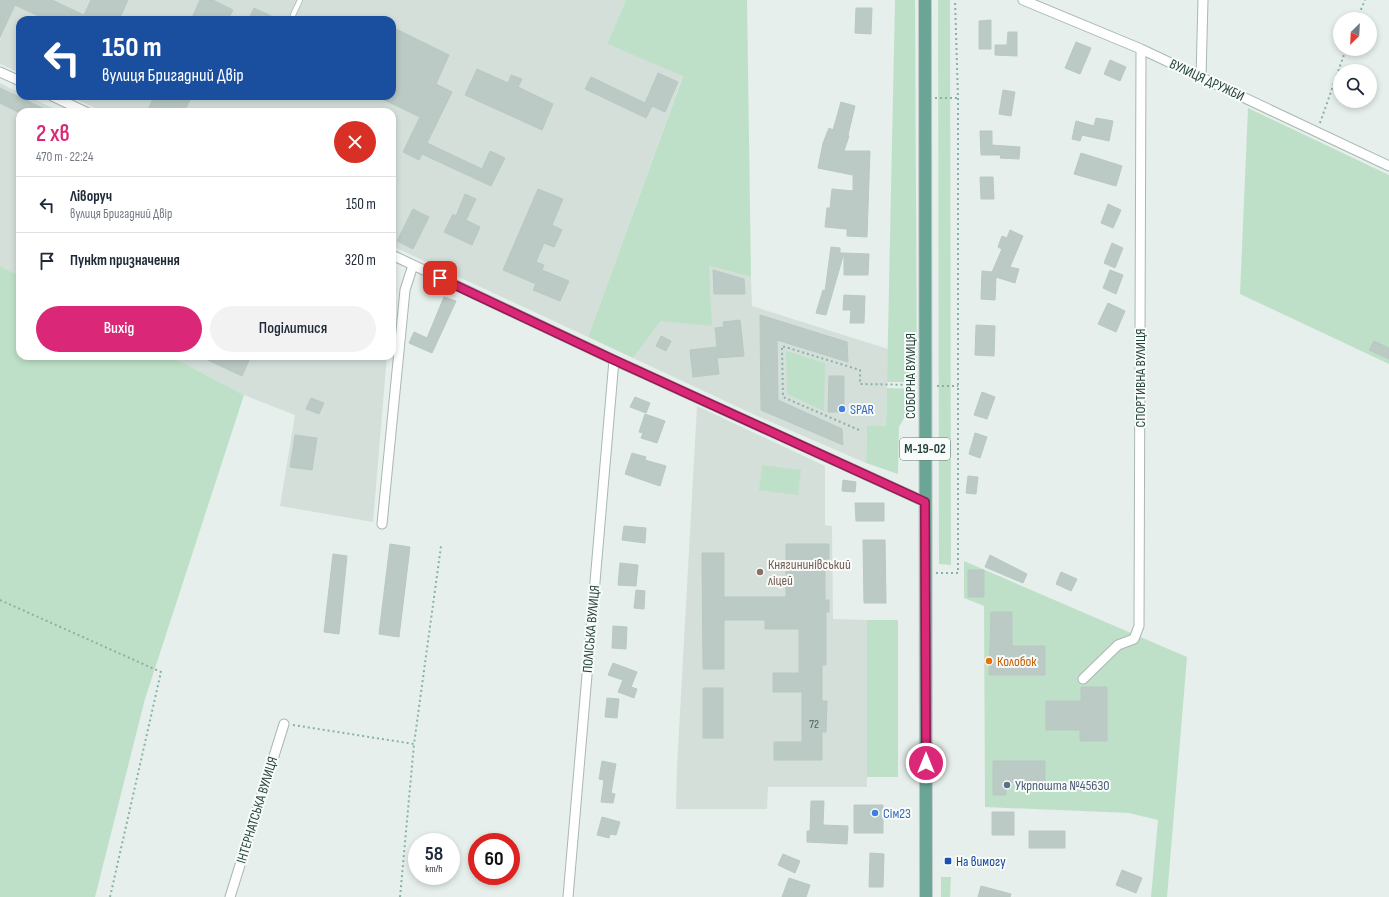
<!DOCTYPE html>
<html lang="uk">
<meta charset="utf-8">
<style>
:root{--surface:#fff;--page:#f2f2f3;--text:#1f2937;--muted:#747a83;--line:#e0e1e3;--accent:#db2777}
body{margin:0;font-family:"Sofia Sans Condensed",sans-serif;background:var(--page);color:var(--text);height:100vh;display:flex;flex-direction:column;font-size:15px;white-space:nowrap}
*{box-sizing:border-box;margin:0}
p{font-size:13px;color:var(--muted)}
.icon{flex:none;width:22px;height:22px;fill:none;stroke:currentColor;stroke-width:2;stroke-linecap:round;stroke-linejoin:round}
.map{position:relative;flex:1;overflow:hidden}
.side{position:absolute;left:16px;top:108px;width:380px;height:252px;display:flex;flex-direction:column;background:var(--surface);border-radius:12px;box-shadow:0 2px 6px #0003}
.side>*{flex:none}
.top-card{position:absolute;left:16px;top:16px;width:380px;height:84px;border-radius:12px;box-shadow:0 2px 6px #0003;background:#1a4fa0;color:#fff;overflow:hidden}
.needle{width:26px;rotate:204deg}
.controls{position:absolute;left:1333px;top:12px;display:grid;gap:8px}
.controls a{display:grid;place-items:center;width:44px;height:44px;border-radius:50%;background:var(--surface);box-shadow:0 2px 6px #0003;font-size:20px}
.speed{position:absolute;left:408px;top:833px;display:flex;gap:8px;font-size:20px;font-weight:700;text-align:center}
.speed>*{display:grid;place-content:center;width:52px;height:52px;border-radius:50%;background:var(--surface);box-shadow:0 2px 6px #0003;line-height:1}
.speed small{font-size:10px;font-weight:400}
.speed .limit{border:6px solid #d22;background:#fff;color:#111}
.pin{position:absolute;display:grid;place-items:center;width:34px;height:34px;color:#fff;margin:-17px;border-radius:8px;box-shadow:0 2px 6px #0006}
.me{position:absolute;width:44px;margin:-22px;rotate:0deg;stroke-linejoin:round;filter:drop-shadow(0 0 3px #0008)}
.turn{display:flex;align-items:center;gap:14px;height:84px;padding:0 20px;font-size:18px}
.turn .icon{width:52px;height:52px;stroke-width:2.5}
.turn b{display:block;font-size:28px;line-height:34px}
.round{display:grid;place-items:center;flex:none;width:42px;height:42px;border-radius:21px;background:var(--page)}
.overview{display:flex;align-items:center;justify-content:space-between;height:68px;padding:0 20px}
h1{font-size:24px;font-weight:600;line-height:30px;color:var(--accent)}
.primary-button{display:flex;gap:8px;margin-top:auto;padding:8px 20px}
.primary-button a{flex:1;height:46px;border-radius:24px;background:var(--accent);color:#fff;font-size:16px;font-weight:600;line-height:46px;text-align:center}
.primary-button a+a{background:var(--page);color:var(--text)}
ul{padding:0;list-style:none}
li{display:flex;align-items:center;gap:12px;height:56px;padding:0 20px;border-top:1px solid var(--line)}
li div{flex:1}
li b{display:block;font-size:15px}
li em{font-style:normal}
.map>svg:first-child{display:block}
</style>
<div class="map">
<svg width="1389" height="897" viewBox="0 0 1389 897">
<rect width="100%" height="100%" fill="#e6efeb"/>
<path fill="#d4dfda" d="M0,0H626L607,44L683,75L588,337L392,246V112H104L69,96H392V20H20V73L0,64Z
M0,83L20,93V96H27L61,112H20V276L0,266Z
M709,266L751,277L752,306L888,349L886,426H867L866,463L753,414L633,358L661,321Z
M170,356H387L373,522L280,506L295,415L244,395Z
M697,406L825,466V525L832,526L833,619L867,620V787H768L767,809H676L677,767Z"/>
<path fill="#bfe0c8" d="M626,0H747L751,277L709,266L712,326L661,321L633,358L588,337L683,76L607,44Z
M895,0H915L917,382H887Z
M938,0H950L951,565L939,564Z
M1248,108L1389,175V364L1240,294Z
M0,266L20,276V356H170L244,395L145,699L95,897H0Z
M786,351L825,363L824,411L787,394Z
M887,388L916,389L917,395L899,427L898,474L866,463L867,426H886Z
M762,465L801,470L798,495L759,490Z
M964,561L1187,657L1167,897H1151L1158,820L1129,813L985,807L984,606L964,598Z
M867,620H898V777H867Z
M941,877H951L950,897H941Z"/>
<path fill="#bbcac4" stroke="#b8c9c2" d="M0,0H52L84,15L91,0H128L119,20H47L15,5L0,37Z
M200,0H213L233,10L228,20H191Z
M254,8L280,20H248Z
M856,8H872L871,34L855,33Z
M991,20V49H979V21Z
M392,27L449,55L436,84L452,92L427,143L482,169L490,151L505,158L491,186L422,154L419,160L403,152L420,117L376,96H392Z
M1008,32H1017V56L995,55V45H1007Z
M1076,42L1091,48L1080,74L1065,68Z
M1110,60L1126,67L1120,81L1104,74Z
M477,69L508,83L511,75L522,79L518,87L553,104L542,130L465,95Z
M658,73L678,82L665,112L652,106L646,118L585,89L591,77L645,103Z
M0,88L51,112H18L0,103Z
M1003,90L1015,92L1011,116L999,114Z
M154,96H192L184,112H147Z
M841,102L855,106L848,135L849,136L844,151H870L867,237L847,236V229L825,227L827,208H830L832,189L853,191V175L818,168L823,143L829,128L833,130Z
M1096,118L1113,121L1109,141L1082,135L1080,141L1072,139L1076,121L1094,126Z
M980,131H992V145L1020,147L1019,159L1000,158L1001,155H981Z
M1081,153L1122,166L1116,186L1074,174Z
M980,177H993L994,199H981Z
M538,189L563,199L552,225L562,230L554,247L544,243L536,262L544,265L542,270L569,281L560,301L533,290L536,284L503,270Z
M465,194L476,199L466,220L480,227L472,245L444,232L453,214L456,216Z
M1108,204L1121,210L1113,228L1101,223Z
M413,209L429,217L413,249L397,241Z
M1010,230L1023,236L1010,267L1019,269L1015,283L996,277L995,300L981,299L982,271L992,272L1002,249L998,247L1002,236L1007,238Z
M1112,243L1123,248L1115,268L1104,263Z
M831,247L840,248V253H844L826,315L816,313L823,290L825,291Z
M844,253L869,254L868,275H844Z
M713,270L744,279L745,294H714Z
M1110,270L1123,275L1116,294L1103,288Z
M844,295L865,296L864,323H850L851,310H843Z
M444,297L456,301L432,353L409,343L414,332L427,338Z
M1108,303L1125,311L1116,332L1098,324Z
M760,315L847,342L848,362L777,340L778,400L842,429L843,445L761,410Z
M740,320L744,356L717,358L719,374L693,377L690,350L717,347L715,328L724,327L723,322Z
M976,325L995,326L994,356L975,355Z
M661,336L671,341L666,351L656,346Z
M1374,341L1389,348V359L1369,350Z
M199,356H251L242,376Z
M829,376H844V412H828Z
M982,392L995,397L987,419L974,415Z
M635,397L650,403L646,413L630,407Z
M311,398L324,403L319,414L306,409Z
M645,414L665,421L657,443L641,438L643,433L639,432Z
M975,433L987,437L980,458L969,454Z
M295,435L317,438L312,470L290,467Z
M632,453L646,457L645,460L666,466L660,486L625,474Z
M968,476L978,477L976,494L966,493Z
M843,480L856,482L855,492L842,491Z
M855,503H884V521H856Z
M624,526L646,528L645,543L622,540Z
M863,540H885L886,603H864Z
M390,544L410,547L399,637L379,634Z
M786,544H829V559H825V600H829V612H826V665H822V701H827L826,732H822V760H774V742H802V692H773V673H799V629H765V620H724V669H703L702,553H724V597H786Z
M333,554L347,556L339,634L324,632Z
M990,555L1027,574L1023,583L985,567Z
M620,563L638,565L636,586L618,585Z
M968,570H984V597H968Z
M1061,572L1077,579L1071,591L1056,584Z
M636,590L645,591L644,609L634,608Z
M991,612H1012V646H1045V675H989Z
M613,626L627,627L626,649L612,648Z
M613,663L637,672L631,687L637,689L634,698L618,692L623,680L608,675Z
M1081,687H1107V741H1080V730H1046V701H1081Z
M703,688H723V738H703Z
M607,698L619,699L617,718L605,717Z
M602,761L616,764L611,793L615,794L613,803L601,802L604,780L599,779Z
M993,761H1045V782H1006V795H993Z
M811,801H824L823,825L848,826L847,844L807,842V831H810Z
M854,805H883V833H854Z
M992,812H1014V835H992Z
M602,817L620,822L616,835L610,834L609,838L597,835Z
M1029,831H1065V848H1029Z
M870,853L884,854L883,887H869Z
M783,854L800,861L795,873L778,865Z
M1122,870L1142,878L1136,893L1116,885Z
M789,878L810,885L806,897H782Z
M981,886L1011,894L1010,897H978Z"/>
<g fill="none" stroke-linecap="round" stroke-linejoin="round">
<defs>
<path id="lane" d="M293,15L300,0"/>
<path id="street" d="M1023,0L1141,49L1389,166
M0,72L20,81
M1201,77L1203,0
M52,96L86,112
M392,255L614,360L925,502
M382,524L405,290L413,265
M1083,679L1118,645L1134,639L1139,626L1141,49
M230,897L284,724
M568,897L614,360"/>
<path id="primary" d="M925,0L926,897"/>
</defs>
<use href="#lane" stroke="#a8b8b2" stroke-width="6"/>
<use href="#street" stroke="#a8b8b2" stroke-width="11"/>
<use href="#primary" stroke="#c2cac8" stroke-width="14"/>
<path stroke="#86b3a5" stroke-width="2" stroke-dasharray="2 3" stroke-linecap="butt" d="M1357,19L1365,0
M935,98H958
M1320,123L1346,49
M937,386H958
M859,430L783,397L782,346L860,370V384L915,385
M936,573H958V98L955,0
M0,600L161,672L110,897
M293,725L414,744L441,546
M400,897L414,744"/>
<use href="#lane" stroke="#fff" stroke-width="4.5"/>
<use href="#street" stroke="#fff" stroke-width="9"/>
<use href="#primary" stroke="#6aa596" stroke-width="12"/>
</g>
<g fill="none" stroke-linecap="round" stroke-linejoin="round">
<defs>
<path id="route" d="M440,278L614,360L925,502L926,763"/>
</defs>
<use href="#route" stroke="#8e194d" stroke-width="10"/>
<use href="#route" stroke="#db2777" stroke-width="7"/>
</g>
<g fill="#3f7fe0" stroke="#f7fbf9" stroke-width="1.5">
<circle cx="842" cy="409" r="4"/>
<circle cx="875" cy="813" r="4"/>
</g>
<circle fill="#8d6e63" stroke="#f7fbf9" stroke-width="1.5" cx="760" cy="572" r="4"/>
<circle fill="#e8710a" stroke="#f7fbf9" stroke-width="1.5" cx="989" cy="661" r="4"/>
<circle fill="#5c6f8a" stroke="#f7fbf9" stroke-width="1.5" cx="1007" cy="785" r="4"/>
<rect fill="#1a4fb4" stroke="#f7fbf9" stroke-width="1.5" x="944" y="857" width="8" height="8" rx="2"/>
<g text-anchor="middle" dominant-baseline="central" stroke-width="4" stroke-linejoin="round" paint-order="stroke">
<g font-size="12" fill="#4a645c">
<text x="814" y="724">72</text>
</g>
<rect fill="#f7fbf9" stroke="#637a73" stroke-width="1" x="900" y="438" width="50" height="22" rx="3"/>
<g font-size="13" font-weight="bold" fill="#24423a">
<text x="925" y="449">М-19-02</text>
</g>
<g font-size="14" fill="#24423a" stroke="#f7fbf9">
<text transform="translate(1207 80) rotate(25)">ВУЛИЦЯ ДРУЖБИ</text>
<text transform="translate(910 376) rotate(-90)">СОБОРНА ВУЛИЦЯ</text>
<text transform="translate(1140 378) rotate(-90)">СПОРТИВНА ВУЛИЦЯ</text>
<text transform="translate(591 629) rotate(-85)">ПОЛІСЬКА ВУЛИЦЯ</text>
<text transform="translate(257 810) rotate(-73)">ІНТЕРНАТСЬКА ВУЛИЦЯ</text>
</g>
<g font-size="14" fill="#366cbe" stroke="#f7fbf9" text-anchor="start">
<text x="850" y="409">SPAR</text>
<text x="883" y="813">Сім23</text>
</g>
<g font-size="14" fill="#785e54" stroke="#f7fbf9" text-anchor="start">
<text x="768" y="564">Княгининівський<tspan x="768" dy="16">ліцей</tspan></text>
</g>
<g font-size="14" fill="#c56008" stroke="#f7fbf9" text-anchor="start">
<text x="997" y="661">Колобок</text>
</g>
<g font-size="14" fill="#4e5e75" stroke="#f7fbf9" text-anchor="start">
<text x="1015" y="785">Укрпошта №45630</text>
</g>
<g font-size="14" fill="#164399" stroke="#f7fbf9" text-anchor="start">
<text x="956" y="861">На вимогу</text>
</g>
</g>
</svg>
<div class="controls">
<a><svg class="needle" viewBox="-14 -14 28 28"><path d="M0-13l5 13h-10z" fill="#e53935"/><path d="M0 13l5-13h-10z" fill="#747a83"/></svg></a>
<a><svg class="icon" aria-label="search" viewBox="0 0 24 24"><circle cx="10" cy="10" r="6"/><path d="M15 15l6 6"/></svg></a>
</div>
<div class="speed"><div>58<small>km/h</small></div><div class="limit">60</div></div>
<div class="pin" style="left:440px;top:278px;background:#d93025"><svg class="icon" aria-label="arrive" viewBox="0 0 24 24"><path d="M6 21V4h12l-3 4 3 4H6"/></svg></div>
<svg class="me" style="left:926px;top:763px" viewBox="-20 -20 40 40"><circle r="17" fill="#db2777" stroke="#fff" stroke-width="3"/><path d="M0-11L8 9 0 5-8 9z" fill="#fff"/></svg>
<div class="top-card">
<div class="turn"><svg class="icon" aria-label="left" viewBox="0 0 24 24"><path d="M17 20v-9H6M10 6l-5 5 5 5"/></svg><div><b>150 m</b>вулиця Бригадний Двір</div></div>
</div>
<section class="side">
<div class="overview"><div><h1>2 хв</h1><p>470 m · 22:24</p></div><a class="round" style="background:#d93025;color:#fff"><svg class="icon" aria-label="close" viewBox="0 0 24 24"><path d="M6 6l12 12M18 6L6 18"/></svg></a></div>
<ul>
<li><svg class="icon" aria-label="left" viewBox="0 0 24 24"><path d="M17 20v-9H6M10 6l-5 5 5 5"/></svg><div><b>Ліворуч</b><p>вулиця Бригадний Двір</p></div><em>150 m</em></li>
<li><svg class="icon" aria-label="arrive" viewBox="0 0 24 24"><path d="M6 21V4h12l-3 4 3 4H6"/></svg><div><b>Пункт призначення</b></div><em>320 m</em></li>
</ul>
<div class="primary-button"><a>Вихід</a><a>Поділитися</a></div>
</section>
</div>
